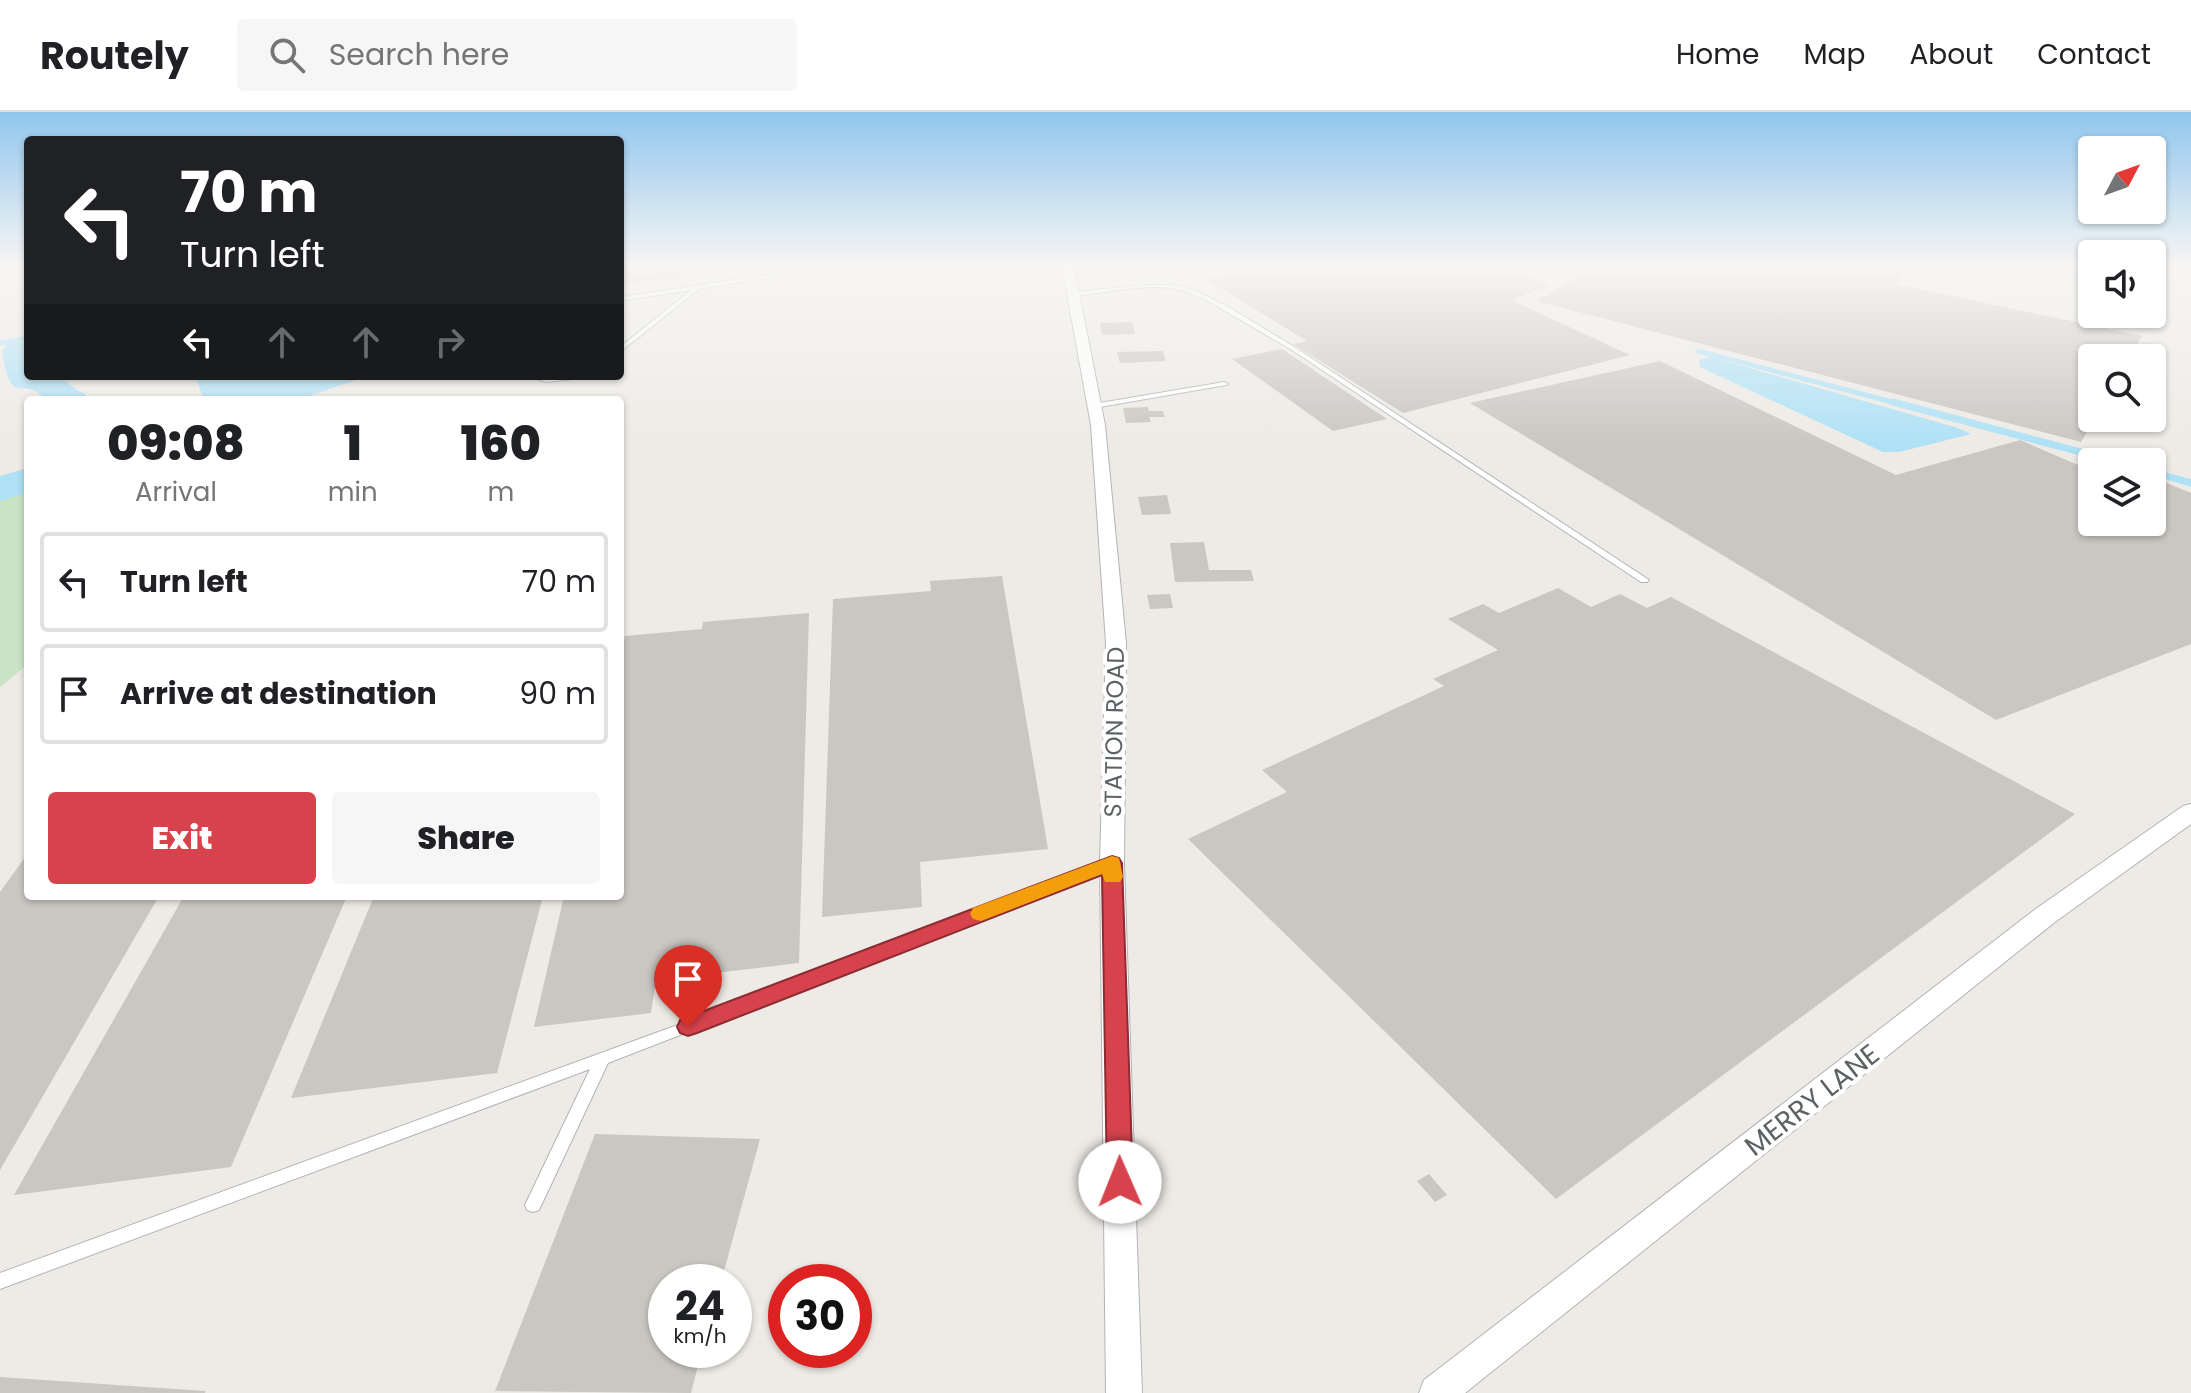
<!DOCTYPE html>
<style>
:root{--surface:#fff;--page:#f6f6f6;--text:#202124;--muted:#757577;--line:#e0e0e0;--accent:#d7434d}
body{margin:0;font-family:Poppins,sans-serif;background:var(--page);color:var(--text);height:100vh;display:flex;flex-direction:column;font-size:30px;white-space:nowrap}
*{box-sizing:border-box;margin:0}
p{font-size:26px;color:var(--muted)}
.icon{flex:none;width:44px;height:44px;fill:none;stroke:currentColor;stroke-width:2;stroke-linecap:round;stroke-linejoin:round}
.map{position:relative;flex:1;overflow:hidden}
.panel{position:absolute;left:24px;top:284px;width:600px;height:504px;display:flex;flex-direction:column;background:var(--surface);border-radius:8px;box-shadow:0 2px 6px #0004}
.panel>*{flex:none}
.hud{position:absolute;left:24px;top:24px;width:600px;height:244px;border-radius:8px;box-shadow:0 2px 6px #0004;background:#202124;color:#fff;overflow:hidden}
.needle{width:52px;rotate:49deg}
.fabs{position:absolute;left:2078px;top:24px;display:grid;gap:16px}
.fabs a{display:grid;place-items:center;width:88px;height:88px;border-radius:8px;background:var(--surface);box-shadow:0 2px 6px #0004;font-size:40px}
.speed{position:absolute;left:648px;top:1152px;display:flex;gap:16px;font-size:40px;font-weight:700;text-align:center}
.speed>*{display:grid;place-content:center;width:104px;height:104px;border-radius:50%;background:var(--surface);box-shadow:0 2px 6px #0004;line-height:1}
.speed small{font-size:20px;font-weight:400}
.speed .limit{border:12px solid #d22;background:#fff;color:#111}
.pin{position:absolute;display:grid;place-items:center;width:68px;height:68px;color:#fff;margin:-82px -34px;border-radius:50% 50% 50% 0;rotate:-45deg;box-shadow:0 0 8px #0007}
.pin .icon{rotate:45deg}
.me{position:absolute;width:88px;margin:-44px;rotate:359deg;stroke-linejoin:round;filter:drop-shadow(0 0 6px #0008)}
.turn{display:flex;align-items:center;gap:28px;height:168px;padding:0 24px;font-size:36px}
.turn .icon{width:104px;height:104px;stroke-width:2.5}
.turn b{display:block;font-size:56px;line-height:68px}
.lanes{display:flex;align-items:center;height:76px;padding:0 24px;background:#0003;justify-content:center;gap:40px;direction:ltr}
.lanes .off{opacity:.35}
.eta{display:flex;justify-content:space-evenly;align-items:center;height:136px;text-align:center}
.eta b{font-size:48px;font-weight:800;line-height:56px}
.primary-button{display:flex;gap:16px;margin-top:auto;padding:16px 24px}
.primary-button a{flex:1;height:92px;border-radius:8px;background:var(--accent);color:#fff;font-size:32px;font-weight:800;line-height:92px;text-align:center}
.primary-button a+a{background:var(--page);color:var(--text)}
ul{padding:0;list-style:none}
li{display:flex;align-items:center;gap:24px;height:100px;margin:0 16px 12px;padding:0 8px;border:4px solid var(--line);border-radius:8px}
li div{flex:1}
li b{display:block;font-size:30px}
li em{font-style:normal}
header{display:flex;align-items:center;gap:48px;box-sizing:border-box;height:112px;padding:0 40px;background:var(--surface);border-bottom:2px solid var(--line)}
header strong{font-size:38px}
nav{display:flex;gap:44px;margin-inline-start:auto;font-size:28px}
.search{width:560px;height:72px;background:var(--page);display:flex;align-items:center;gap:20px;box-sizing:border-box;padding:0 28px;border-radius:8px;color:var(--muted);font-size:30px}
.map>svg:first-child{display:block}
</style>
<header>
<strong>Routely</strong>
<div class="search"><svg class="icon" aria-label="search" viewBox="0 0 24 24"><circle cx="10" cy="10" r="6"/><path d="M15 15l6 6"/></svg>Search here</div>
<nav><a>Home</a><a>Map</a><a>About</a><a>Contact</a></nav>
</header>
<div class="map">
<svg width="2191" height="1281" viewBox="0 0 2191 1281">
<rect width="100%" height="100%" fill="#eeebe6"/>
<path fill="#c9e3c5" d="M28,367V552L0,575V377Z"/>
<path fill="#aee1f6" d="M1711,245L1958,316L1971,322L1899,340H1883L1700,255L1699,248Z
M202,264H368L297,288H208L203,285L196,267Z"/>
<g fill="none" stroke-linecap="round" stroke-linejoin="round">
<path stroke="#aee1f6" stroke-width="5" d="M0,231L28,226
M1698,239L1900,292"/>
<path stroke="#aee1f6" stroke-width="7" d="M1893,290L2118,350
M2152,360L2191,371"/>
<path fill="#aee1f6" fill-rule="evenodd" d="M28,227V264C41,264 56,263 67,270C74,275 76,279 84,281L89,288H47C21,261 11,298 2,239L7,232Z
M28,356V380L0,389V364Z"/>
</g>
<path fill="#cac6c2" d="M620,155H733L735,159L620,172Z
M1273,155H1510L1549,174L1511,188L1630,243L1403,301L1293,232L1307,229L1206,167Z
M1593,155H1908L1896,172L2142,224L2129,246H2092V306H2095L2081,330L1536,189Z
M1132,210L1135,222L1102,223L1100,211Z
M1282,237L1387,307L1333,319L1232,247Z
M1163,239L1166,249L1120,251L1117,240Z
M1660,249L1896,363L2020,328L2092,359V410H2152V365L2191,381V532L1996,608L1470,291Z
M1148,295L1149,299H1163L1165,305H1149L1151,310L1126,311L1123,296Z
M1167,383L1171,402L1142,403L1138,385Z
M1204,430L1209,458H1251L1254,469L1175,470L1170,431Z
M1002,464L1048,737L920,750L922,795L822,805L833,487L931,479L930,469Z
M1558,476L1591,495L1620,482L1647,496L1671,485L2075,702L1556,1087L1188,727L1287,680L1262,658L1444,574L1433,567L1498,538L1448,507L1483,492L1499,501Z
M1170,482L1173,496L1150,497L1147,483Z
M809,501L799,851L656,868L651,901L534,915L564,784H620V544L625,524L702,517L703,510Z
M28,741V784H159L0,1058V780Z
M184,784H347L231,1055L14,1083Z
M374,784H543L497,961L291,986Z
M595,1022L760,1027L721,1170H666V1238H702L691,1281L495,1279Z
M1429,1062L1447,1083L1435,1090L1417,1069Z
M0,1265L205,1279V1281H0Z"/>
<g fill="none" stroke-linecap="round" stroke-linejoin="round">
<defs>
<path id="service" d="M820,155H835L699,177L620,240V235L691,178L620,189V185Z
M1144,173H1170L1182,175L1196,179L1225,193L1296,236L1649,468L1647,470H1641L1292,238L1206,188C1197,184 1187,179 1177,177C1144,171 1107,181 1075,184L1072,182L1075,180Z
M527,264L546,266L585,264L582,266L546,270Z
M1224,270L1228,272L1226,273L1094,296L1090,294L1094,292Z
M1111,747L1115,748L1117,751L1115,754L608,951L539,1098L533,1100L527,1098L525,1093L590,957L0,1177V1161L683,911Z"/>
<path id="minor" d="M1062,155H1074L1105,313L1126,531L1124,751L1142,1281H1106L1100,751L1106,531L1091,313Z
M2191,692V712L2055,810L1465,1281H1419L1424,1268L2037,796L2183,694Z"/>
</defs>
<use href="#service" stroke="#b1b4b6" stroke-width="2"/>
<use href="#minor" stroke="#b1b4b6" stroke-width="2"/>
<use href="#service" fill="#fff" fill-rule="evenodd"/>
<use href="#minor" fill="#fff" fill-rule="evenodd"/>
</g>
<linearGradient id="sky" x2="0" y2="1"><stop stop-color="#91c6ee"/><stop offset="0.46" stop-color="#f7f6f4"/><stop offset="1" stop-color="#f7f6f4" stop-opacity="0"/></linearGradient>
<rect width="2191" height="334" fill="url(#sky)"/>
<path fill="#d7434d" stroke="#8c2c32" stroke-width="2" d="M1112,744L1119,746L1122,751L1133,1070L1129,1078L1120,1081L1111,1078L1107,1070L1102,763L697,921L688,924L680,921L677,915L680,908Z"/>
<path fill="#f59e0b" d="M1112,744L1119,746L1123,765L1120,770H1105L1102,762L981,809L973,807L970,802L973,796Z"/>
<g text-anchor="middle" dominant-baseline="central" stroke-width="8" stroke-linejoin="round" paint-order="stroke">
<g font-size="24" fill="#5d6264" stroke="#fff">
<text transform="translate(1114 620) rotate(-89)">STATION ROAD</text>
</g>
<g font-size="28" fill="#5d6264" stroke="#fff">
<text transform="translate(1812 988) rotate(-38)">MERRY LANE</text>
</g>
</g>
</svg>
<div class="fabs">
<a><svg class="needle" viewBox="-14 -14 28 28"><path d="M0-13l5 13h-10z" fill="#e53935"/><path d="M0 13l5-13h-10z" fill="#757577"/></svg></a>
<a><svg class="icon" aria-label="sound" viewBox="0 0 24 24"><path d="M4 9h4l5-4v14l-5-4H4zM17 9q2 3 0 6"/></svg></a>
<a><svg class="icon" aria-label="search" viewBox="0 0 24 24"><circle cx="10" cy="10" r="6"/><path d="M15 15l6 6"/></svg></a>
<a><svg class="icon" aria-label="layers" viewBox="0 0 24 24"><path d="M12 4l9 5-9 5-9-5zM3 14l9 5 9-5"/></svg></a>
</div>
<div class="speed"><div>24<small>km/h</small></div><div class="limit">30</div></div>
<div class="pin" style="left:688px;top:915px;background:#d93025"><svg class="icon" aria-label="arrive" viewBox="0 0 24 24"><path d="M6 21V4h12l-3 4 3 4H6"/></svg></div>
<svg class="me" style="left:1120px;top:1070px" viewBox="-20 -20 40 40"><circle r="19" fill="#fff"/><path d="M0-13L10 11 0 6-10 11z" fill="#d7434d"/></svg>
<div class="hud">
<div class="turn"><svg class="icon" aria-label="left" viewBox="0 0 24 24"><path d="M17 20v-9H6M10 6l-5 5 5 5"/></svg><div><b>70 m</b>Turn left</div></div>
<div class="lanes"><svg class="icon" aria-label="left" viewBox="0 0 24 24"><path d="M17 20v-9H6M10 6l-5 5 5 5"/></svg><svg class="icon off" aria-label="ahead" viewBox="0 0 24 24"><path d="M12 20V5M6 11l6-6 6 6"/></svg><svg class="icon off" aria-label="ahead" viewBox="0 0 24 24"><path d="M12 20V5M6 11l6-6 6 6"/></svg><svg class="icon off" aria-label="right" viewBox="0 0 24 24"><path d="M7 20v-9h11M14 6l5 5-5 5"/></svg></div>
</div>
<section class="panel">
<div class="eta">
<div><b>09:08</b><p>Arrival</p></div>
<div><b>1</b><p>min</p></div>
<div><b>160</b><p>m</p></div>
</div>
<ul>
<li><svg class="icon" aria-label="left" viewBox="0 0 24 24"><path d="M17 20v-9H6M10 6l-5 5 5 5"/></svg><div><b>Turn left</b></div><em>70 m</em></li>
<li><svg class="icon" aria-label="arrive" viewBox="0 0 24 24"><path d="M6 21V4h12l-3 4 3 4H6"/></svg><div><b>Arrive at destination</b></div><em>90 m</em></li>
</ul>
<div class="primary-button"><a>Exit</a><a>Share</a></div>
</section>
</div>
